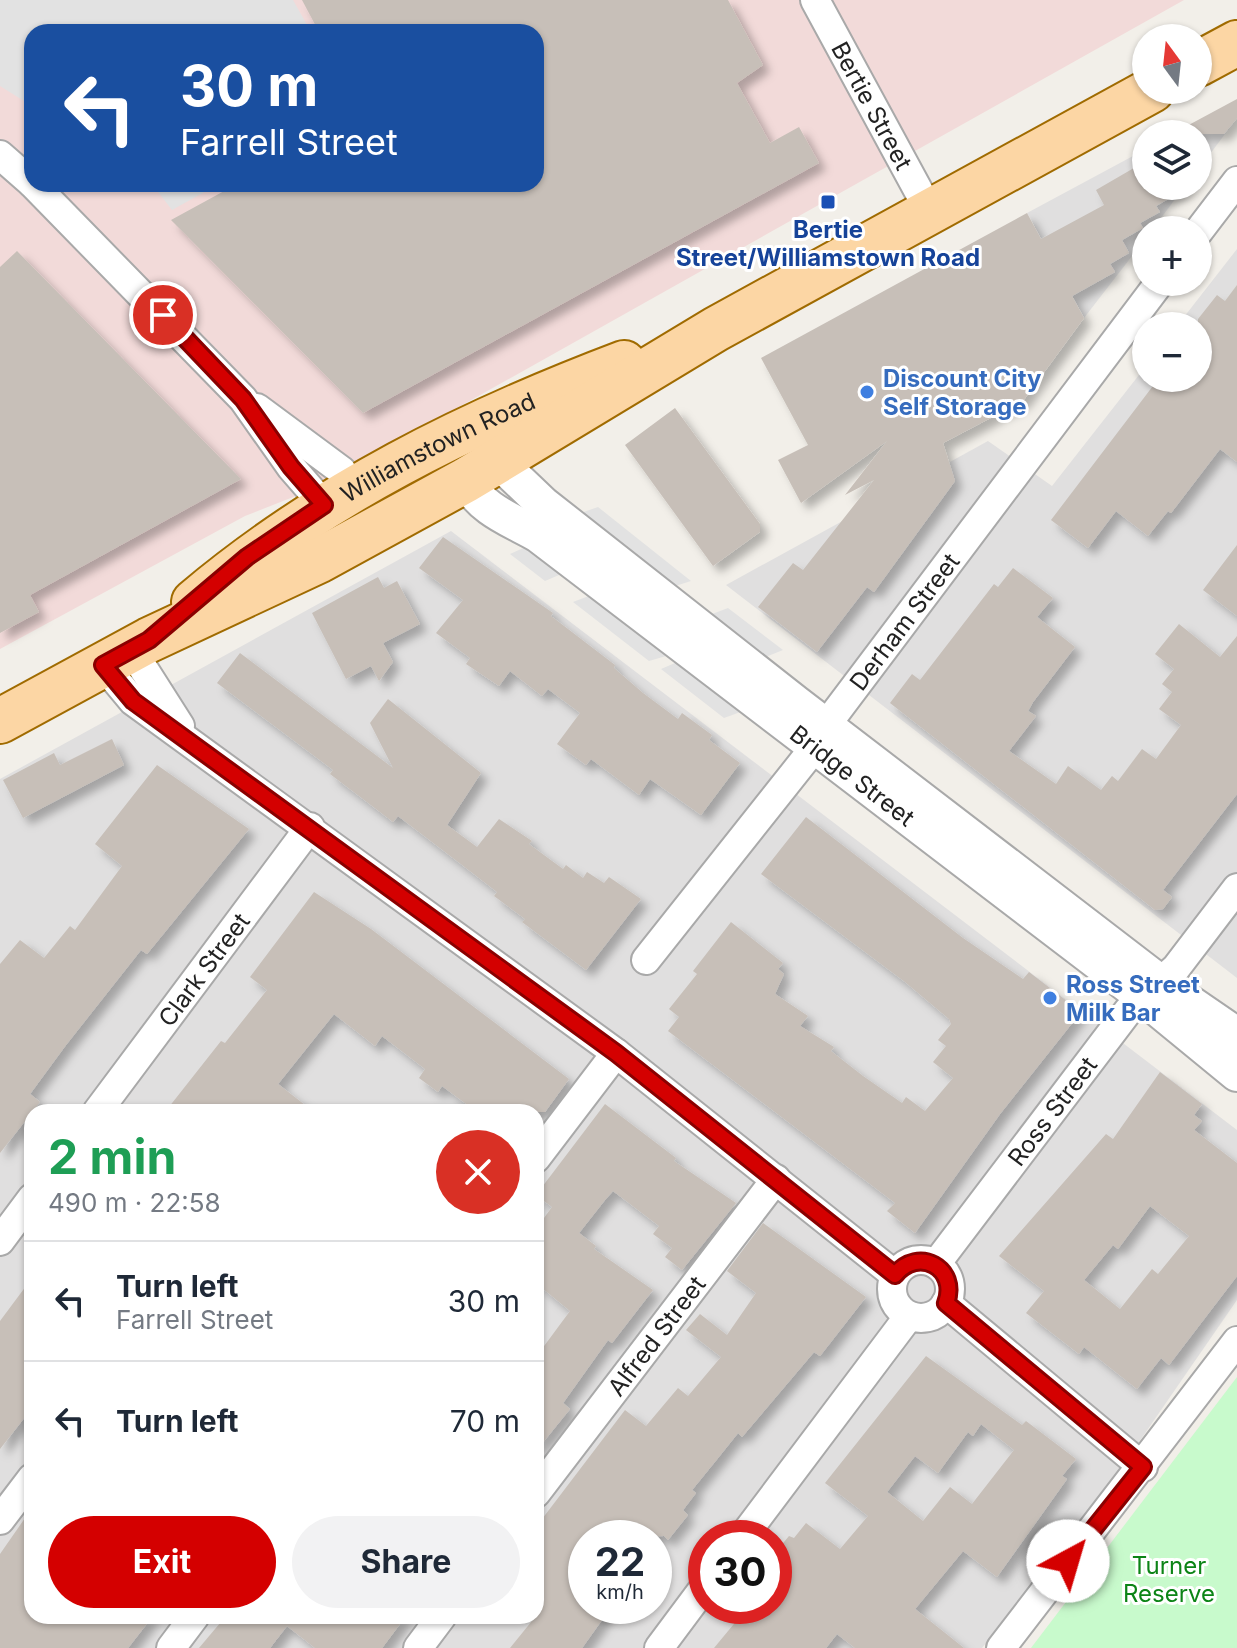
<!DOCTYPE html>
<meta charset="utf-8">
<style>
:root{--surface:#fff;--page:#f2f2f3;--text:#1f2937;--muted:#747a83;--line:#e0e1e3;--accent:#d40000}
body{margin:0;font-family:Inter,sans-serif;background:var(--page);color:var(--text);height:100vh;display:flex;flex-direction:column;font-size:30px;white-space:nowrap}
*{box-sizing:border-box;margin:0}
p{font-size:26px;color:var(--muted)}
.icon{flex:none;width:44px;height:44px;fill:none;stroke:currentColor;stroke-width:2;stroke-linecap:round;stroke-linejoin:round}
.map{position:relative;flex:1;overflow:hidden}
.details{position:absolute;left:24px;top:1104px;width:520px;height:520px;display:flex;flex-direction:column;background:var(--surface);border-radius:24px;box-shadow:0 2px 6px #0004}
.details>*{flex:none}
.top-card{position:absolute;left:24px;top:24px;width:520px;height:168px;border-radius:24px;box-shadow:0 2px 6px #0004;background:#1a4fa0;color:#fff;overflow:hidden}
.needle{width:52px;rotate:345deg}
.controls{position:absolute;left:1132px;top:24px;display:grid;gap:16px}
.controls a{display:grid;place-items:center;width:80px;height:80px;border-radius:50%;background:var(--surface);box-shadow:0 2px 6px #0004;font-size:40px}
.speed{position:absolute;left:568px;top:1520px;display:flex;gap:16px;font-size:40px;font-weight:700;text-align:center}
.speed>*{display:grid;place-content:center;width:104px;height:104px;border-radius:50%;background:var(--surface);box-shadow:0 2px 6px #0004;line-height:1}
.speed small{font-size:20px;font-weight:400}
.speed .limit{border:12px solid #d22;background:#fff;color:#111}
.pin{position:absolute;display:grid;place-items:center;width:68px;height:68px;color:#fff;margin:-34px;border:4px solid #fff;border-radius:50%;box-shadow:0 2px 8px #0007}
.me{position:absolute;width:88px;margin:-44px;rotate:39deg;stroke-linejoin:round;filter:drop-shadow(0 0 6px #0008)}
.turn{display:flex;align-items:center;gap:28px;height:168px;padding:0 24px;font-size:36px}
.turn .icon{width:104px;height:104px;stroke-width:2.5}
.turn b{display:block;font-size:56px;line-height:68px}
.round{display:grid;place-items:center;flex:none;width:84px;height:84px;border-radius:42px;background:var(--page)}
.head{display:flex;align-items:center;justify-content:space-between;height:136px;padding:0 24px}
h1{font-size:48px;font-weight:700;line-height:60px;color:#1e9e55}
.button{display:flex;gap:16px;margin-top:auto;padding:16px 24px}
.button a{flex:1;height:92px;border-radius:48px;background:var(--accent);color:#fff;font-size:32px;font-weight:700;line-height:92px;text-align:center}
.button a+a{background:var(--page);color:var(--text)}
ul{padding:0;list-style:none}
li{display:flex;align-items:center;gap:24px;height:120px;padding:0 24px;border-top:2px solid var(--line)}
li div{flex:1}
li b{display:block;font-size:30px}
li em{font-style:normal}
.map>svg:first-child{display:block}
</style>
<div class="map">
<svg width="1237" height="1648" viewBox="0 0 1237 1648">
<defs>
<filter id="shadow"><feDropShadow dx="7" dy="7" stdDeviation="4" flood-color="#0004"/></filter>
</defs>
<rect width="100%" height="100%" fill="#f2efe9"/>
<path fill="#e0dfdf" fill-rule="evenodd" d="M1237,100V118L1198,170V134H1173Z
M1146,149V186H1185L1152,230H1146V238L1084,318L1027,213Z
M1237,249V978L726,585L988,441L1052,486L1146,366V378H1198V326H1177Z
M451,531L1237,1130V1300L1092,1510L982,1648H0V779ZM32,1112H536V1616H32ZM586,1538H654V1606H586ZM706,1538H774V1606H706Z"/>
<path fill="#f2dad9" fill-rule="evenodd" d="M0,0H1184L311,490L245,516L0,649ZM32,32H536V184H32Z"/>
<path fill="#c8facc" d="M1237,1377V1648H1031Z"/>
<path fill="#e2e2e2" d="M0,0H293L311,32H32V106L0,86Z
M152,184H219L172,210Z
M598,507L691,581L669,588L575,515Z
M530,545L566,572L545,581L510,554Z
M594,594L673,654L649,661L573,602Z
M728,608L783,650L761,659L707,616Z
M682,660L746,710L724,718L661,669Z"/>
<path fill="#c7bfb8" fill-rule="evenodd" filter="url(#shadow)" d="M302,0H728L763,65L737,83L770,143L799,127L819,163L363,413L171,220L237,184H536V32H319Z
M1237,99V118L1224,134H1172Z
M1146,161V186H1191L1156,206L1160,212L1140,223L1143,228L1122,240L1129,253L1110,264L1115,272L1072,296L1084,318L1023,401L943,443L955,481L874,592L867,587L817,652L758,607L793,563L803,570L874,480L845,495L887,441L801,503L778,460L808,445L761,358L1027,213L1041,239L1104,205L1096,190Z
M17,251L241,479L30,595L39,612L0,633V267Z
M1237,285V462L1220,449L1171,513L1168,511L1148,536L1116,511L1088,548L1051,520L1159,378H1198V319L1217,295L1225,301Z
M675,408L760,524V532L713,566L625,445Z
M443,537L553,613L551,616L615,665L614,668L643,693L678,719L682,713L712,735L709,740L740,763L701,815L650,779L639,795L591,759L586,765L557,744L580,713L548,689L542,696L510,671L499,686L466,664L470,658L436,633L463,600L419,568Z
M1237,545V616L1203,590Z
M1013,568L1053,598L1037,617L1075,647L1033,702L1028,711L1036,716L1009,751L1056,784L1068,766L1101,790L1112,776L1118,781L1142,749L1156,759L1181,725L1159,709L1172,692L1162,684L1174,669L1155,654L1179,624L1220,657L1237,636V794L1163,890L1172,897L1163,909L1155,910L890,703L912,674L920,680L994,584L998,587Z
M378,577L384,588L397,581L420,624L383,643L393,662L379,681L371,666L346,679L312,613Z
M240,653L393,768L370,723L388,699L481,773L447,825L477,847L499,819L532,841L529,844L563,869L566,865L583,878L587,872L604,883L609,877L641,899L586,970L522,922L525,919L494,896L497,892L466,868L398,816L393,822L363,799L330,774L333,770L217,683Z
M112,739L124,765L23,818L3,780L54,753L60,765Z
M157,765L249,829L147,954L141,950L66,1045L30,1094L40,1102L0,1153V964L20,940L44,958L70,926L75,930L122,866L95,844Z
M806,817L963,938L1023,979L1029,972L1081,1012L1000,1114L915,1233L887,1211L895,1203L668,1031L679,1017L669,1009L697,974L693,971L731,922L783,963L778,969L784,974L775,994L808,1016L800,1026L834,1047L831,1051L863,1076L902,1103L906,1097L925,1111L953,1078L933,1062L946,1046L938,1040L951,1024L949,1019L905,982L761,874Z
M314,892L371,929L569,1079L545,1112H477L442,1086L438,1092L419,1078L425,1069L382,1036L375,1046L334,1014L278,1084L314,1112H165L221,1041L225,1043L267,990L250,977Z
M1160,1072L1202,1104L1194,1115L1202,1121L1194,1130L1237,1163V1276L1169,1365L1161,1358L1137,1389L1084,1347L1079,1354L1026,1313L1044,1291L999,1256L1106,1134L1113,1139ZM1150,1206L1189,1236L1158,1274L1152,1269L1120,1309L1084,1280L1113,1245L1118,1249Z
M605,1104L676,1158L674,1161L736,1203L682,1270L665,1257L672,1248L653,1234L659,1226L613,1191L605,1200L579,1233L596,1246L594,1249L653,1290L612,1343L608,1340L563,1403L570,1409L536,1451V1357L570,1311L536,1283V1229L552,1207L536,1195Z
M763,1223L866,1297L820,1356L814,1352L742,1437L738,1433L718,1458L692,1490L696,1493L683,1510L688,1515L668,1540L664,1536L586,1538V1606H612L582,1648H510L536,1616V1527L625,1410L646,1426L678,1388L688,1396L721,1357L686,1330L700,1314L727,1335L756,1293L727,1271Z
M32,1278V1408L0,1449V1321Z
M926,1356L1022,1425L1026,1421L1076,1459L1062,1476L1067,1479L997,1577L963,1551L915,1609L964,1648H855L837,1634L826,1648H714L738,1619L720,1606H774V1554L789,1536L794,1538L806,1523L840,1549L868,1516L825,1483ZM981,1424L1014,1450L972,1504L950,1487L923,1521L887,1492L915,1456L938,1473L968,1432L973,1436Z
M32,1508V1616H153L128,1648H0V1554Z
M226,1616H406L382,1648H315L287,1626L270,1648H199Z"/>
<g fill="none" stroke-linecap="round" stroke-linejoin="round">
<defs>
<g id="minor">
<path id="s1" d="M815,0L930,212"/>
<path d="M0,155L32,183"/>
<path d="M33,184L243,399L291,467L324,505"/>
<path d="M1198,232L1237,181"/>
<path d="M257,408L342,471L350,489"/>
<path d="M131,649L180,726"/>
<path d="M103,665L133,701L616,1053L895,1275"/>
<path id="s2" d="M646,960L815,747L827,724L1160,282"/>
<path id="s3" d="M97,1112L310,827"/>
<path d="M536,1158L616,1053"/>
<path d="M0,1241L32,1198"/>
<circle cx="921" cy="1289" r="29"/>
<path id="s4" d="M936,1264L1128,1011L1176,968L1237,888"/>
<path d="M946,1303L1143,1467"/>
<path id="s5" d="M536,1493L776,1179"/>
<path d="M0,1520L32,1478"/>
<path d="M742,1538L909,1316"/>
<path d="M171,1648L195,1616"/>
<path d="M418,1648L442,1616"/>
<path d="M659,1648L706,1585"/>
<path d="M1001,1648L1237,1341"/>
</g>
<g id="tertiary">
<path d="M499,462L543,504L796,703L1161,983L1237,1035"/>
<path id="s6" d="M466,480C481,510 512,520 538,535L1143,997L1237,1074"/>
</g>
<g id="primary">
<path d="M1198,64L1237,43"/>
<path id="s7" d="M194,602C322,494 468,422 624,363"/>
<path d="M0,721L149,640L320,560L466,480L716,329L1152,90"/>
</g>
</defs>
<use href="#minor" stroke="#a9a9a9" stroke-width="32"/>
<use href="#tertiary" stroke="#a9a9a9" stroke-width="38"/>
<use href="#primary" stroke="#a06b00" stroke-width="48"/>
<use href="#minor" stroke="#fff" stroke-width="28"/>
<use href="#tertiary" stroke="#fff" stroke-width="34"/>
<use href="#primary" stroke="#fcd6a4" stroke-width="44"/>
</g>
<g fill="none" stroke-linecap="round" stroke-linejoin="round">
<defs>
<path id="route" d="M163,315L243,399L291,467L324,505L247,557L149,640L103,665L133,701L616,1053L895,1275C918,1246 959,1268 946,1303L1143,1467L1068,1561"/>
</defs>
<use href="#route" stroke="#8a0000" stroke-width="20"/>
<use href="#route" stroke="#d40000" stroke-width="14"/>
</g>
<rect fill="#1a4fb4" stroke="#fff" stroke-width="3" x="820" y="194" width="16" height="16" rx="4"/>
<g fill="#3f7fe0" stroke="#fff" stroke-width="3">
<circle cx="867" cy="392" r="8"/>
<circle cx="1050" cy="998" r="8"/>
</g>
<g text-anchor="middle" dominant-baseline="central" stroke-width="6" stroke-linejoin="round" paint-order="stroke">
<g font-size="24" fill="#222" stroke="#fff">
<text stroke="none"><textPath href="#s1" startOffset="120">Bertie Street</textPath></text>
<text stroke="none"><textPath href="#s7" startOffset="290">Williamstown Road</textPath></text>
<text stroke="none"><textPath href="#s2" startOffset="426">Derham Street</textPath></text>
<text stroke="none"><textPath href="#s6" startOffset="488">Bridge Street</textPath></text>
<text stroke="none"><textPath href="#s3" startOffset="178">Clark Street</textPath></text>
<text stroke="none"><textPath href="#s4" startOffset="192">Ross Street</textPath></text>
<text stroke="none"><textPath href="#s5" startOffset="198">Alfred Street</textPath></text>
</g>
<g font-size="24" font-weight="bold" fill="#164399" stroke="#fff">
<text x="828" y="229">Bertie<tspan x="828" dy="28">Street/Williamstown Road</tspan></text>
</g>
<g font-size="24" font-weight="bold" fill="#366cbe" stroke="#fff" text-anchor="start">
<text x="883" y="378">Discount City<tspan x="883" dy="28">Self Storage</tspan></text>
<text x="1066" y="984">Ross Street<tspan x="1066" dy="28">Milk Bar</tspan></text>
</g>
<g font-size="24" fill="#0c8416" stroke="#fff">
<text x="1169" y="1565">Turner<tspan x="1169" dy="28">Reserve</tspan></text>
</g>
</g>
</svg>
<div class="controls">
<a><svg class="needle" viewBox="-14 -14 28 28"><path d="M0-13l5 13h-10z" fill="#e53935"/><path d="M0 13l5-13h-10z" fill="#747a83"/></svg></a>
<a><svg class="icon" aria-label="layers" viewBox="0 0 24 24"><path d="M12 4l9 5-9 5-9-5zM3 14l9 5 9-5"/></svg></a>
<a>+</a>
<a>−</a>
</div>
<div class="speed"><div>22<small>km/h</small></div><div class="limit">30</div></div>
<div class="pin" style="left:163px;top:315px;background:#d93025"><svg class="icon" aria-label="arrive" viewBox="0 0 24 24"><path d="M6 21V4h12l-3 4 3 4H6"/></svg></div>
<svg class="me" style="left:1068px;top:1561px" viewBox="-20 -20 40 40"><circle r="19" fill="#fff"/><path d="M0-13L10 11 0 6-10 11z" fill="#d40000"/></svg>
<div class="top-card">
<div class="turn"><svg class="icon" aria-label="left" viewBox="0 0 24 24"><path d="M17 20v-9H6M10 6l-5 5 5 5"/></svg><div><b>30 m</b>Farrell Street</div></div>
</div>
<section class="details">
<div class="head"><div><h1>2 min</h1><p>490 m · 22:58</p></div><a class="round" style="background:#d93025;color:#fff"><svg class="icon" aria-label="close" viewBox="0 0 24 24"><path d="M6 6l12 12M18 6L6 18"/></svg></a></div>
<ul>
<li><svg class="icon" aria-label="left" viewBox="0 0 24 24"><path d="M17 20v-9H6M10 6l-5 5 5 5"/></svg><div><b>Turn left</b><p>Farrell Street</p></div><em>30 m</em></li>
<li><svg class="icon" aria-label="left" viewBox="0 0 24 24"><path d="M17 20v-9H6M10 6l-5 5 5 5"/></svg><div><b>Turn left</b></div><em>70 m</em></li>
</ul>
<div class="button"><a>Exit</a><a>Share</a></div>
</section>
</div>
